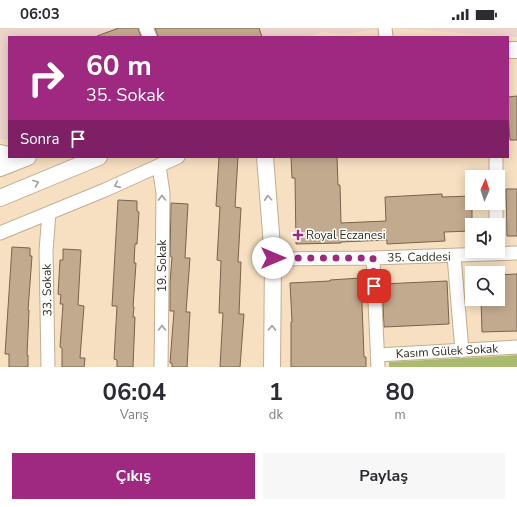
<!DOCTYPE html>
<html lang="tr">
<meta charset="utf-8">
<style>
:root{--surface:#fff;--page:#f7f7f7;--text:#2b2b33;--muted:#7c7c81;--accent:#9f2881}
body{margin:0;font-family:"Nunito Sans",sans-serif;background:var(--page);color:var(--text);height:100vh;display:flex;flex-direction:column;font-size:15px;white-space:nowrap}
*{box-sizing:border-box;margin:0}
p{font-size:13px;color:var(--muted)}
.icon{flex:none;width:22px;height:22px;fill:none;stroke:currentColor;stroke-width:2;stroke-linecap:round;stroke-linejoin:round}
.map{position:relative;height:339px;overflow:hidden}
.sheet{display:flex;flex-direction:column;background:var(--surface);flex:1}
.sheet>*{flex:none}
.top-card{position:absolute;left:8px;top:8px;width:501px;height:122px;border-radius:0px;box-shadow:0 2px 10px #0003;background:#9f2881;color:#fff;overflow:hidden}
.needle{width:26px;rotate:3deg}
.buttons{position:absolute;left:465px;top:142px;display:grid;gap:8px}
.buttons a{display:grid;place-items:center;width:40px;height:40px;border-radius:0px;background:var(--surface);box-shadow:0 2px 10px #0003;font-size:20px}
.pin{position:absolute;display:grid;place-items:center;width:34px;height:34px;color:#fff;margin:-17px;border-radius:8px;box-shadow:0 2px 6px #0006}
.me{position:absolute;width:44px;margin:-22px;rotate:90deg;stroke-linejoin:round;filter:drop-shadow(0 0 3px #0008)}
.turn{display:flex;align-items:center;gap:14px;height:84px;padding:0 12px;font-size:18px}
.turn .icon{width:52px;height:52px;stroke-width:2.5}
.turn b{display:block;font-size:28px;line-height:34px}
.then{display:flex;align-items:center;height:38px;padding:0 12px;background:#0003;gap:8px;font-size:15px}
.eta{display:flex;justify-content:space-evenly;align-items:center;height:68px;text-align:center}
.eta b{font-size:24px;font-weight:700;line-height:28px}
.primary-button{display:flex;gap:8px;margin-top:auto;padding:8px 12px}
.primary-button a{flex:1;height:46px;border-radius:0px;background:var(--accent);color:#fff;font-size:16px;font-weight:700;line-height:46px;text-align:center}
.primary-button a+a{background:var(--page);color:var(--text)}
.status{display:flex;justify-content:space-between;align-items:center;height:28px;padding:0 20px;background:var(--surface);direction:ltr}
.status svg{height:11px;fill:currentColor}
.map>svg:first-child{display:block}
</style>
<div class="status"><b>06:03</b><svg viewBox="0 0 49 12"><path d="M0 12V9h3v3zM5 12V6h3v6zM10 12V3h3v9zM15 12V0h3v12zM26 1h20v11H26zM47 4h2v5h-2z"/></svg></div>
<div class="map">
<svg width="517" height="339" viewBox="0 0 517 339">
<rect width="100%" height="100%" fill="#f7e0c2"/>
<path fill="#ecd4ca" d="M0,0H517V9L392,0L343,6L323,4L306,9H9V112L0,111Z"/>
<path fill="#aaba6f" d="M517,327V339H389V334Z"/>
<path fill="#c2aa8f" stroke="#79634a" d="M119,0H138L141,9H98L97,8Z
M155,0H259L262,9H158Z
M517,68V112H510L508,88V69Z
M219,129H238L235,179L241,180L238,234H241L239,286H244L240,339H220L223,285H219L221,233L217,232L220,179L216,178Z
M291,129H337L338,157H340L341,195L386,193L385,169L442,166V169L472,168V203L444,204L445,213L387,216V212L341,214V215L296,216L295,150H292Z
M506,161H517V208H507Z
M118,172L137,173V183L139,184L137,216H135L134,235H136L133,279H134L133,289H135L133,339H117V332L114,331L117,278H112Z
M171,175L188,176L185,230H190L186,284H190L187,339H172V335H170L174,283H170V255L172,229L170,228Z
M12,219L30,220V228H32L28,282H29L27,327H28V339H9V326H5Z
M63,221L81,222L78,277L84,278L80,330H85L84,339H62V320L60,319L63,276H60L61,267L58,266L60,232H63Z
M517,246V303L482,304L481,271H498V247Z
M361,250L364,329H366V339H291V294H292L290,255L330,253V252Z
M447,253L449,296L384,299L382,256Z"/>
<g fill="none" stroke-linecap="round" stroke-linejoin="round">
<defs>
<path id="minor" d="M146,0L150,9
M385,0L386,9
M159,138L163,165L161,339
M496,149V129
M496,197V175
M0,205L105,162L178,129
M454,228L462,323
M373,230L378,339
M273,231L373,230L517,225
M377,327L517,319
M48,339L46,223L49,185"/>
<path id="major" d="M508,22H517
M0,125L9,127
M265,129L273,231L272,339
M0,140L28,129
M0,170L99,129"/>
</defs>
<use href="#minor" stroke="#c2ad90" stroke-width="15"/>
<use href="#major" stroke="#c2ad90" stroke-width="18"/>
<use href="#minor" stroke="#fff" stroke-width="13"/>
<use href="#major" stroke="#fff" stroke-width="16"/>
</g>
<defs><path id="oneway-chevron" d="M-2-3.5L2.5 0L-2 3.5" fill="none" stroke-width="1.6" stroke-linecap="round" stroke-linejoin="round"/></defs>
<g stroke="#a3a09a">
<use href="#oneway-chevron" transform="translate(36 155) rotate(-22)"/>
<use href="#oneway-chevron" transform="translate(117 157) rotate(156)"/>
<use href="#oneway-chevron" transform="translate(162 170) rotate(-91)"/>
<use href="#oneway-chevron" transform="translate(268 170) rotate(-94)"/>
<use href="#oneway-chevron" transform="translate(162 300) rotate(-90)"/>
<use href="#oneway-chevron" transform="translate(272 300) rotate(-89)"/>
</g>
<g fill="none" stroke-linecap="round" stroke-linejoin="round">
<path stroke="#9f2881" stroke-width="7" stroke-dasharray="0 12.6" d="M273,230H373L374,258"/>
</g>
<path fill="#9f2881" stroke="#fff" stroke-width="1.5" d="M296 201h4v4h4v4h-4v4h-4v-4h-4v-4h4z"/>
<g text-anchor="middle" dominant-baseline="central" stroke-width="3" stroke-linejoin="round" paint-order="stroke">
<g font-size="12" fill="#332b1f" stroke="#fff" text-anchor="start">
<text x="306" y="207">Royal Eczanesi</text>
</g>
<g font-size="12" fill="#332b1f" stroke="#fff">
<text transform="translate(419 229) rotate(-1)">35. Caddesi</text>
<text transform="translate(162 238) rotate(-90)">19. Sokak</text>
<text transform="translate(47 262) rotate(-91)">33. Sokak</text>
<text transform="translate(447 323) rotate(-3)">Kasım Gülek Sokak</text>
</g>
</g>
</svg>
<div class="buttons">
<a><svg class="needle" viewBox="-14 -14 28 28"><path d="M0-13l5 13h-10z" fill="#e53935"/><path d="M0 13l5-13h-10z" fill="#7c7c81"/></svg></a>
<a><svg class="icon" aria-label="sound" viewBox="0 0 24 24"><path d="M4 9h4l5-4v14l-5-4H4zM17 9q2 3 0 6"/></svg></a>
<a><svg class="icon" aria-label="search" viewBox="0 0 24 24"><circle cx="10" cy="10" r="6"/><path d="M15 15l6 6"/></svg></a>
</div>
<div class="pin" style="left:374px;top:258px;background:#d93025"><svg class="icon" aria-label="arrive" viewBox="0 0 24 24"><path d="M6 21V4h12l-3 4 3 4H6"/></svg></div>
<svg class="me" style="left:273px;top:230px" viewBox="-20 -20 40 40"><circle r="19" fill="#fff"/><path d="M0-13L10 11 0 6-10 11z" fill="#9f2881"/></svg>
<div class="top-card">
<div class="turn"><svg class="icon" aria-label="right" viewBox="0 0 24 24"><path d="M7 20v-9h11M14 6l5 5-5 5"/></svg><div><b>60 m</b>35. Sokak</div></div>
<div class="then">Sonra<svg class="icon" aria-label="arrive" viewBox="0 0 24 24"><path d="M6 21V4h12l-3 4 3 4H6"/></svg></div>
</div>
</div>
<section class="sheet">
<div class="eta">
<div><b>06:04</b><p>Varış</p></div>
<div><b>1</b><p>dk</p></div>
<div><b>80</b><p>m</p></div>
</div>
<div class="primary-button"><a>Çıkış</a><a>Paylaş</a></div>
</section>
